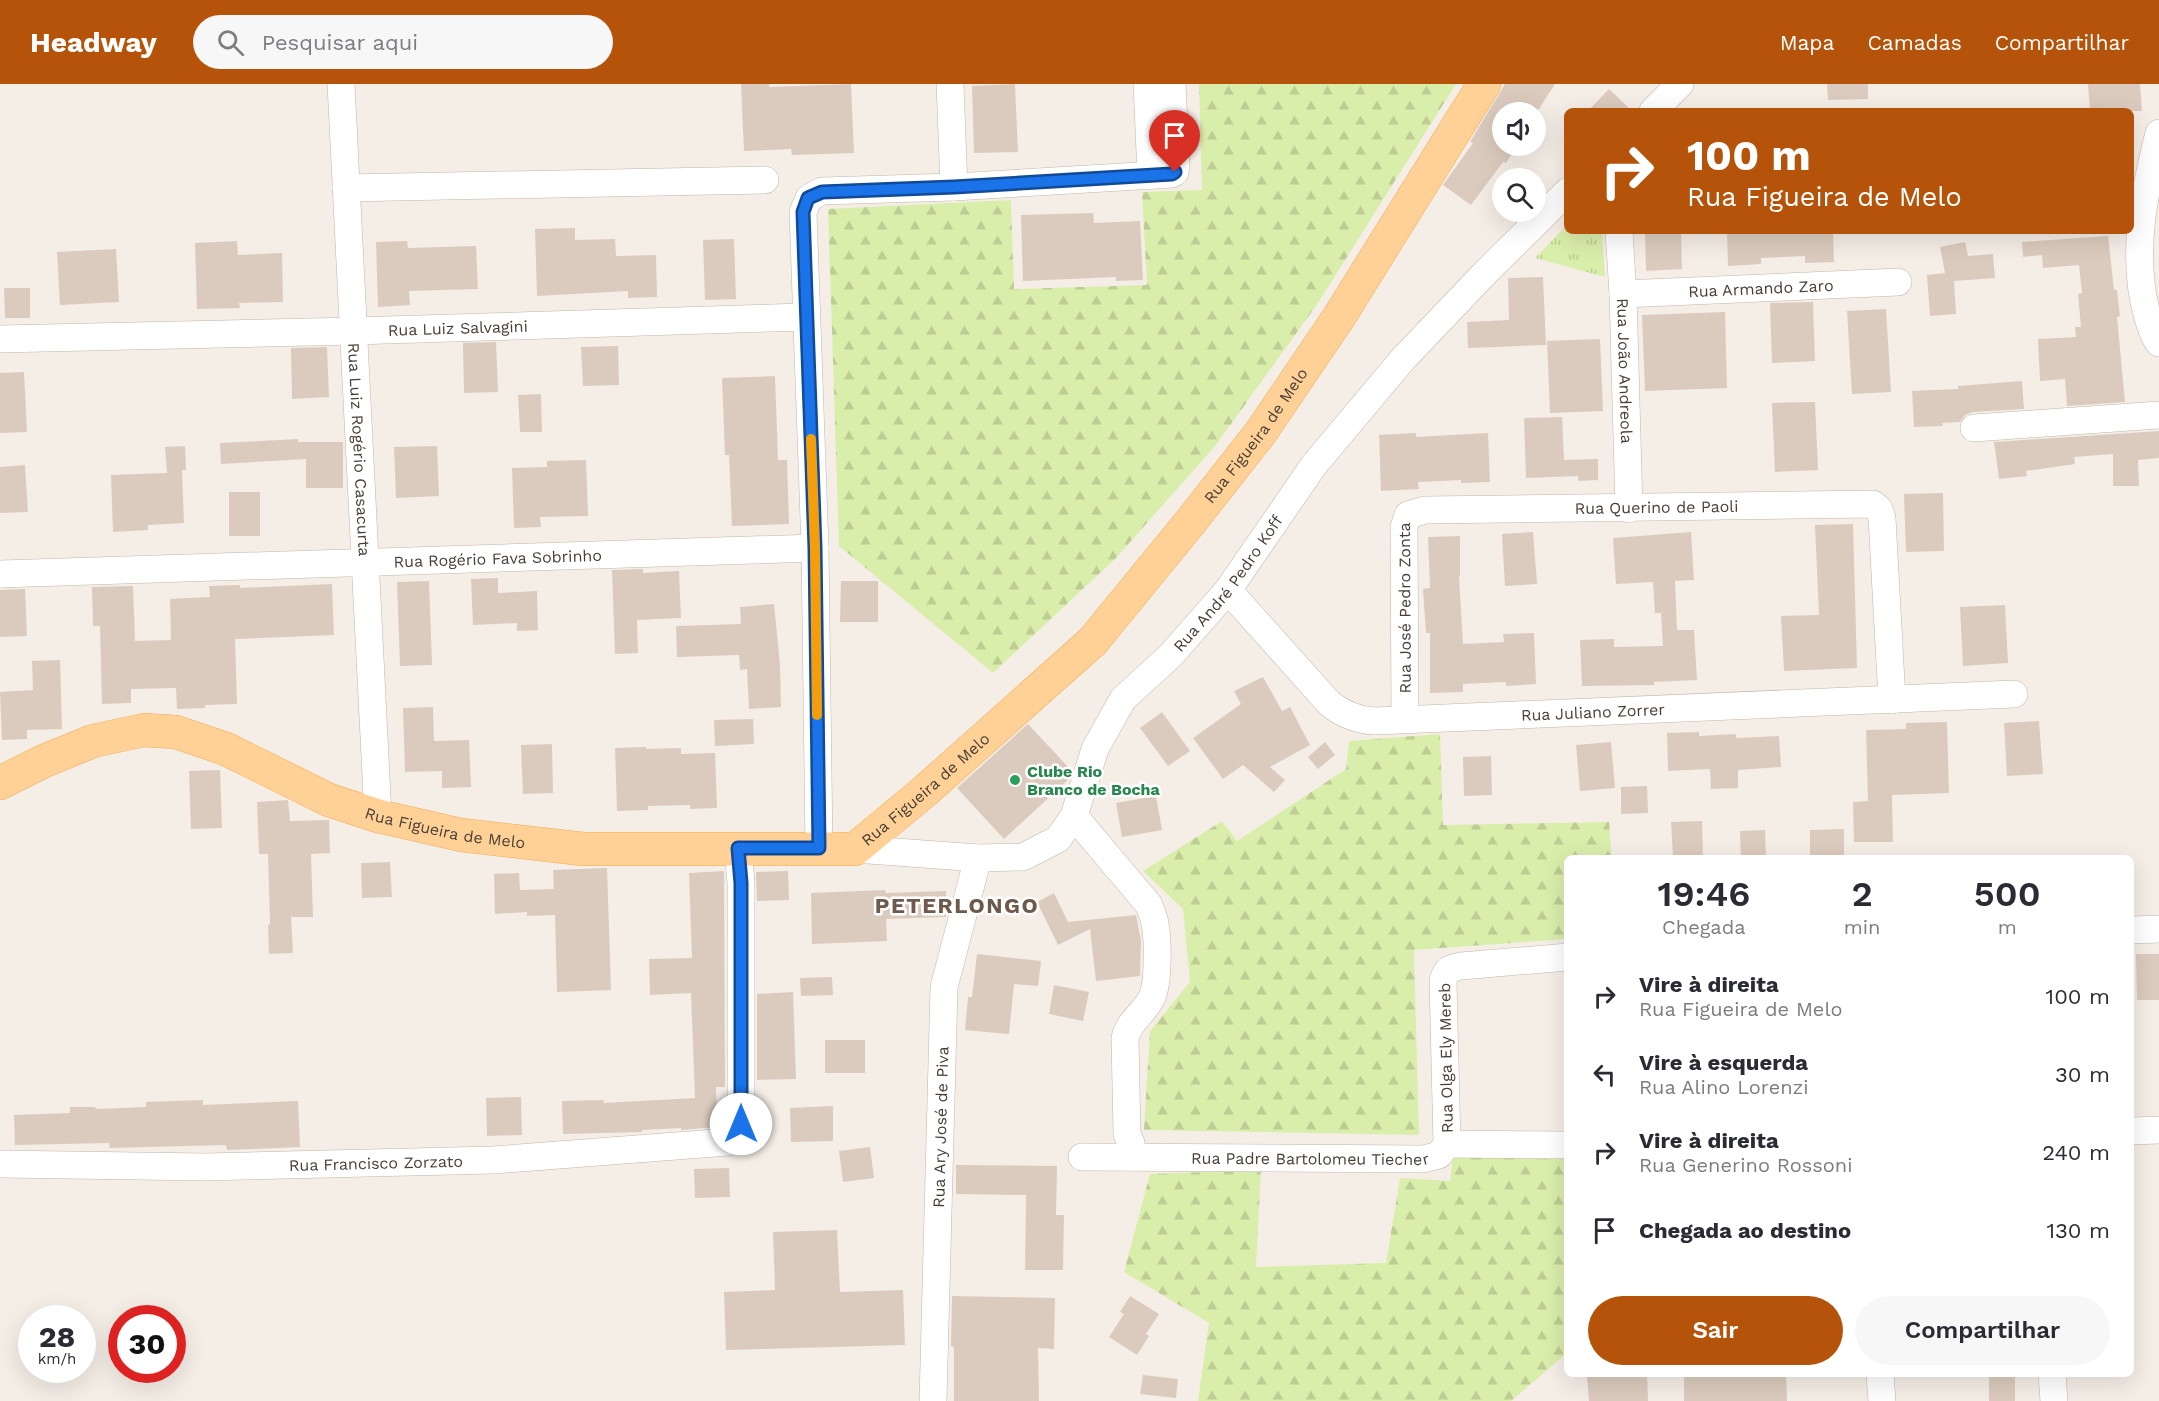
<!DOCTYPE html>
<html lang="pt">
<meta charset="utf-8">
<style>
:root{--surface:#fff;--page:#f7f7f7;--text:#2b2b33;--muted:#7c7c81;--accent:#b45309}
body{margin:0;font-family:"Work Sans",sans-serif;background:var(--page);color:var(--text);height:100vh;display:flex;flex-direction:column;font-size:22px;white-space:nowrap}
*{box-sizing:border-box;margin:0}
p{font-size:20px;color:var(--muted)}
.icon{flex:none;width:33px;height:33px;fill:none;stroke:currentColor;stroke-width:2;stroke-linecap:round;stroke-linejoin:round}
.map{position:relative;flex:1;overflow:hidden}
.sheet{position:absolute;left:1564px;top:771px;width:570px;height:522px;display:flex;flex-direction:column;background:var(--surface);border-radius:9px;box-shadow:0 6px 24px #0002}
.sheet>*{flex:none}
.hud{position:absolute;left:1564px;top:24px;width:570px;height:126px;border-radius:9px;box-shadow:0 6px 24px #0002;background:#b45309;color:#fff;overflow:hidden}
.controls{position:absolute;left:1492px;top:18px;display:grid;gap:12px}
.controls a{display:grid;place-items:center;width:54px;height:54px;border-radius:50%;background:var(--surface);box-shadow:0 6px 24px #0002;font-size:30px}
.speed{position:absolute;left:18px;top:1221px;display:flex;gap:12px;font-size:30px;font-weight:700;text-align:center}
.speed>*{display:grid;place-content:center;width:78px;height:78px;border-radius:50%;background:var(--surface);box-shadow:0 6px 24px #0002;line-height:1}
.speed small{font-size:15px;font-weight:400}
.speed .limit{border:9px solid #d22;background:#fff;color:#111}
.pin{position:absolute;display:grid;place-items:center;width:51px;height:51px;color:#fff;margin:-62px -26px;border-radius:50% 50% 50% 0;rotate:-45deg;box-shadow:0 0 6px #0007}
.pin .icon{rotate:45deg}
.me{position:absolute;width:66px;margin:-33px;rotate:0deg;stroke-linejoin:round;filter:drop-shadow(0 0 4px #0008)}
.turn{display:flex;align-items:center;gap:21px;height:126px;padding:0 24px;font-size:27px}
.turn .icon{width:78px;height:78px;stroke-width:2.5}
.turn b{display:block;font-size:42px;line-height:51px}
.eta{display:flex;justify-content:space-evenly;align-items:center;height:102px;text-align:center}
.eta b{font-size:36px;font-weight:600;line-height:42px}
.action{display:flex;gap:12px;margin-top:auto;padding:12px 24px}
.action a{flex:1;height:69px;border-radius:36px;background:var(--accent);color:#fff;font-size:24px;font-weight:600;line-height:69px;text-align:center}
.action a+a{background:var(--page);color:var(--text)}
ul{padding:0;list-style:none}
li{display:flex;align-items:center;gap:18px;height:78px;padding:0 24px}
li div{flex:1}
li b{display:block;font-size:22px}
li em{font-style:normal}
header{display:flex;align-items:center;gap:36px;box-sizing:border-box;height:84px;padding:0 30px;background:var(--accent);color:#fff}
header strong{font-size:28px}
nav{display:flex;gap:33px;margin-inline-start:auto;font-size:21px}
.search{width:420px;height:54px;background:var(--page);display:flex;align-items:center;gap:15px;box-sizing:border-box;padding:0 21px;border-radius:33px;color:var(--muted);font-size:22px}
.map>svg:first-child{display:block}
</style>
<header>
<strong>Headway</strong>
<div class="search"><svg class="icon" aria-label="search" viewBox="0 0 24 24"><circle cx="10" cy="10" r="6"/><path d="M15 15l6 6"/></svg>Pesquisar aqui</div>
<nav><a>Mapa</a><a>Camadas</a><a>Compartilhar</a></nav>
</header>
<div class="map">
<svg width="2159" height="1317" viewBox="0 0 2159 1317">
<defs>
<pattern id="forest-firs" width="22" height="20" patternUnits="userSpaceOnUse" patternTransform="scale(1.5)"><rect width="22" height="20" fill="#daeeab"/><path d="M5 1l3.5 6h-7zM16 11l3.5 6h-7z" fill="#bdcd94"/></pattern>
<pattern id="park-tufts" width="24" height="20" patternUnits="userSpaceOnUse" patternTransform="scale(1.5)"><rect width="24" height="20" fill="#daeeab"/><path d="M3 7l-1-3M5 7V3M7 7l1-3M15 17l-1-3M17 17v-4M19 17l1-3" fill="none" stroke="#bdcd94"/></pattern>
</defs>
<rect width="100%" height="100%" fill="#f5eee7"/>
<path fill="url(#forest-firs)" d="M1199,0H1456L1318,219L1216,361L1115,475L993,589L839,462L828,125L1011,116L1014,205L1147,201L1142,108L1202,106Z
M1440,650L1443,741L1609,738L1612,774H1568L1567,855L1414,866L1419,1051L1144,1046L1150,947L1190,898L1183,825L1143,787L1222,737L1237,757L1346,685L1349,657Z
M1453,1072H1567V1269L1511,1317H1198L1209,1239L1124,1188L1150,1090L1261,1086L1256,1183L1386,1179L1400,1094L1450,1097Z"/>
<path fill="url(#park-tufts)" d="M1567,141L1568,147H1602L1605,193L1535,174Z"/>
<path fill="#dbcbbe" d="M741,0H769V3L851,0L854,69L792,71L791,65L744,67Z
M1015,0L1018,68L974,69L972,2Z
M1505,0H1555L1537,28H1503V62H1517L1506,79L1503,78L1471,121L1443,101L1473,59L1470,58Z
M1827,0H1868V15L1828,16Z
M2088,0H2140L2142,27H2090Z
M1609,5L1632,27H1588Z
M1093,129L1094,139L1140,137L1143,196L1116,197V193L1023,197L1021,131Z
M575,144V156L615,155L616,172L656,171L657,213L628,214V207L537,212L535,145Z
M1645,147H1681L1682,185L1646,187Z
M1727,147H1833L1834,178L1805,179V172L1761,174V180L1728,182Z
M2108,152L2114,206H2117L2120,232L2117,233L2125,318L2067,322L2065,295L2040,297L2038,255L2076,253L2075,243H2081L2078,210L2082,209L2079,181L2043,184L2042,171L2023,173L2022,158Z
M734,155L736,215L705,216L703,156Z
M237,157L238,171L282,169L283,218L239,219L240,224L197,225L195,159Z
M407,157L408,164L476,162L478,205L409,207L410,221L378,223L376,158Z
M1965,158L1968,172L1993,170L1995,194L1954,197L1956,230L1930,232L1927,191L1945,189L1940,163Z
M116,165L119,218L60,221L57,168Z
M1543,193L1546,261L1468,264L1467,238L1509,236L1508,194Z
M4,204H30V234H5Z
M1813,218L1815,277L1772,279L1770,219Z
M1886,225L1891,308L1852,310L1847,227Z
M1725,228L1727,304L1645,307L1642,231Z
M1600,255L1603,327L1550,329L1547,257Z
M496,258L498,308L464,309L463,259Z
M618,262L619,301L583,302L581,263Z
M327,263L329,313L292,315L291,264Z
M24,288L27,348L0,349V289Z
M775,292L778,376H787L789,440L732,442L729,371H725L722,294Z
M2022,297L2024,325L1973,328L1965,331L1960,338L1942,339L1943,342L1914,343L1912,307L1958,305V302Z
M541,310L542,348H520L518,311Z
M1815,318L1818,386L1775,388L1772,319Z
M1562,333L1564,376L1598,375V396L1578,397V392L1526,394L1524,334Z
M2159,347V374L2138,376L2139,402H2113V370L2074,373L2075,380L2026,387L2027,392L1999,395L1994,358Z
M1416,349V353L1488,349L1490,398L1461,399V396L1418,398L1419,405L1381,407L1379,351Z
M298,355V358H343V404H306V375L221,380L220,359Z
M185,362L186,386H182L184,439L148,441V446L113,448L111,391L167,389L165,363Z
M437,362L439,412L396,414L394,363Z
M586,376L588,432L540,433L541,443L514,444L512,384L547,383V377Z
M25,381L28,428L0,429V383Z
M229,408H260V452H229Z
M1943,409L1944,467L1906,468L1904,410Z
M1853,440L1857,584L1784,587L1781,532L1819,531L1815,441Z
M1533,448L1537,500L1505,502L1502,450Z
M1691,448L1694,496L1675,497L1677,546H1694L1697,596L1654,598V601L1582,602L1580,556L1614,555V563L1663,562L1661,529H1655L1653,498L1616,500L1613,454Z
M1460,452V492H1459L1463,560L1504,558L1503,550L1534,549L1536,600L1506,602V598L1463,600V608L1430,609V549H1426L1423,505L1430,504L1428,453Z
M643,485V489L679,487L681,534L637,536L638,569L615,570L612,486Z
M498,494V509L537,507L538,546L517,547V539L473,541L471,495Z
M429,497L432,581L400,582L397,498Z
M841,497H878V538H840Z
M332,500L334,551L235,555L237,620L205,621V624L177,625L176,604L131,605V619L102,620L100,542H93L92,503L133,502L135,557L171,556L170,515L210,513L209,502L240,501V504Z
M25,505L27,552L0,553V506Z
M774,520L780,581L781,623L749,625L747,585L740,586L739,571L677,573L676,542L741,540L740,523Z
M2005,521L2008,579L1963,582L1960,523Z
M60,576L62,645L27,646V655L2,656L0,608L33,606L32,577Z
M1263,593L1282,627L1290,623L1310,661L1270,683L1285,696L1274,708L1243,681L1223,695L1193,654L1241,620L1234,607Z
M433,623L434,657L469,656L471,703L442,704V687L405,688L403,624Z
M1162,628L1190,667L1168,682L1140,644Z
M753,635L754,660L715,662L714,636Z
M2039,637L2043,690L2007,692L2004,639Z
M1947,638L1949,709L1892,711L1893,758H1854L1853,718L1868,717L1866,646L1906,645V639Z
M1028,640L1072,687L1069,695L1004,755L957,704Z
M1699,648V652L1736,650V654L1779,652L1781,683L1738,686V704L1711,705L1710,685L1668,687L1667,649Z
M1325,658L1335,671L1318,685L1308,673Z
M1611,658L1615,704L1580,707L1576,661Z
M552,660L553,709L523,710L521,661Z
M646,663V665L681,664V670L715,669L717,724L690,725V721L648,722V726L617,727L615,664Z
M1491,672L1492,711L1464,712L1463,673Z
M220,686L222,744L191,745L189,687Z
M1647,702L1648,729L1621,730V703Z
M1156,712L1162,746L1122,753L1116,719Z
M288,716L290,737L329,736L330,769L311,770L313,833H291L293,869L269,870L268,841L270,840L268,770H259L257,718Z
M1702,737L1703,771L1673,773L1671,738Z
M1844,745V774H1810V746Z
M1765,746L1766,774H1741L1740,747Z
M390,778L392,813L362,814L361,779Z
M607,784L611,906L557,908L555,831L527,832V828L495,830L494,790L519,789L520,806L554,805L553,786Z
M724,787L725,1003H716L717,1043L681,1046V1044L642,1046V1048L563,1050L562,1017L603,1016L604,1019L695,1014L691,909L650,911L649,875L692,874L689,789Z
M788,787L789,816L757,817L756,788Z
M885,806L886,809L946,807V833L886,835L887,857L812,860L811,809Z
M1054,809L1068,838L1136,831L1141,857L1140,892L1096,897L1090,845L1058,861L1037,818Z
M977,870L1041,877L1038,902L1014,900L1009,950L965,946L968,913H972Z
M2136,870H2159V916H2137Z
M832,893L833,911L801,912L800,894Z
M1054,901L1089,908L1083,937L1049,930Z
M793,908L796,995L757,996V910Z
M825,956H865V989H825Z
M521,1013L522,1051L487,1052L486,1014Z
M203,1016V1021L298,1017L300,1063L227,1066L226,1061L110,1064L109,1059L15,1061L14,1031L70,1029V1023H95L96,1025L146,1023V1018Z
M833,1022V1057L791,1058L790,1024Z
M870,1063L874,1094L843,1098L839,1067Z
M956,1081L1057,1082L1056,1131H1064L1063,1186H1025L1026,1111L956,1110Z
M729,1084L730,1113L695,1114L694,1085Z
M837,1146L840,1208L903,1206L905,1261L726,1266L724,1208L775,1206L773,1148Z
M952,1212L1055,1214L1054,1265L1038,1264L1039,1317H954V1263L951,1262Z
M1130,1212L1159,1230L1146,1250L1149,1252L1137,1271L1109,1253L1124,1230L1120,1228Z
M1647,1290L1648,1317H1589L1587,1291Z
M1684,1290H1786L1787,1317H1684Z
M1143,1291L1178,1295L1176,1314L1140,1310Z
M2015,1291V1317H1989V1292Z"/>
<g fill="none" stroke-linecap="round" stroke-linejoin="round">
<defs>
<g id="minor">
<path id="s1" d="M341,0L378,732"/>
<path d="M950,0L954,103"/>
<path d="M1147,0L1151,91"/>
<path d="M1653,27L1680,0"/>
<path d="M2159,49C2144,109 2130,173 2148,234C2151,243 2153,252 2159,259"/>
<path d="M346,104L765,96"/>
<path id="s2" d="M1619,147L1623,210L1629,425"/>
<path id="s3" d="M1623,210L1898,198"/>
<path id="s4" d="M0,255L353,247L806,233"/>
<path d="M1974,344L2159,331"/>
<path id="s5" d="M0,490L815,464"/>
<path id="s6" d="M1228,506L1329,619C1343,631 1357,636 1375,637L2014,610"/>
<path id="s7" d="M1405,635L1404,443L1408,431L1425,426L1873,420L1879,425L1882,434L1892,616"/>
<path d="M1074,732L1149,821C1151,827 1154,833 1155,840C1158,856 1159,901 1151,915C1143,930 1129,937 1125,954L1127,1050L1131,1059L1130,1073"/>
<path d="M819,764L815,464L803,128L809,114L822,107L954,103L1172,90L1175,88L1176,83L1172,0"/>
<path id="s8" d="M855,765L978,774L1023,773L1058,755L1074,732L1095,665L1123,615L1171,571L1228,506L1314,381L1403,275L1486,188L1568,107"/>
<path d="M2132,846L2159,845"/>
<path d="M2132,1047L2159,1046"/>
<path d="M1447,1060L1443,897C1446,885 1450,884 1461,882L1568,873"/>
<path d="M1447,1060L1568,1061"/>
<path id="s9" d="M1082,1073L1423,1075L1439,1071L1447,1060"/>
<path id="s10" d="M0,1080L206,1083L493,1076L728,1058L735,1055L741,1040V799L738,764"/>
<path d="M1880,1290L1882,1317"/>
<path d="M2052,1290L2054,1317"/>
<path id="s11" d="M933,1317L944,903L978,774"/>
</g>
<g id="major">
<path id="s12" d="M0,699L44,677L93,657L144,646L176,648L226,665L329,716L378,732L461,751L583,765H855L925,707L1093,557L1192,436L1261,348L1339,233L1484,0"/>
</g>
</defs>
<use href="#minor" stroke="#c2b5a8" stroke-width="28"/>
<use href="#major" stroke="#f1ac59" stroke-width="34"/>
<use href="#minor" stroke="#fff" stroke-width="27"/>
<use href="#major" stroke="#ffd196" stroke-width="33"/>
</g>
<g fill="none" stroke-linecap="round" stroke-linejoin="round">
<defs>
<path id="route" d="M741,1040V799L738,764H819L815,464L803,128L808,114L822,108L954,103L1172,90L1175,88"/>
</defs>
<use href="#route" stroke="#114b97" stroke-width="15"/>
<use href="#route" stroke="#1a73e8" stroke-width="10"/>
<path stroke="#f59e0b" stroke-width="10" d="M811,355L815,464L817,631"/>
</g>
<circle fill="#2e9e5b" stroke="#fff" stroke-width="2" cx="1015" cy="696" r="6"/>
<g text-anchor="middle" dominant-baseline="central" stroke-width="5" stroke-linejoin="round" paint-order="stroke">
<g font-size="16" fill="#493e35" stroke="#fff">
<text stroke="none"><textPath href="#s3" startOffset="138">Rua Armando Zaro</textPath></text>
<text stroke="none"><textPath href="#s4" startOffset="458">Rua Luiz Salvagini</textPath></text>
<text stroke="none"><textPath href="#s2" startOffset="140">Rua João Andreola</textPath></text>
<text stroke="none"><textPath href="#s12" startOffset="1464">Rua Figueira de Melo</textPath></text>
<text stroke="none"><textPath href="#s1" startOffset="366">Rua Luiz Rogério Casacurta</textPath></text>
<text stroke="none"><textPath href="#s7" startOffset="454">Rua Querino de Paoli</textPath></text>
<text stroke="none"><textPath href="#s5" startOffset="498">Rua Rogério Fava Sobrinho</textPath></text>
<text stroke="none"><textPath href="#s8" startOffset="520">Rua André Pedro Koff</textPath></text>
<text stroke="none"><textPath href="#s7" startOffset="111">Rua José Pedro Zonta</textPath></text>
<text stroke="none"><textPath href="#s6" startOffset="420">Rua Juliano Zorrer</textPath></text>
<text stroke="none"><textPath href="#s12" startOffset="978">Rua Figueira de Melo</textPath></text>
<text stroke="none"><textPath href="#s12" startOffset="474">Rua Figueira de Melo</textPath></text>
<text transform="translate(1446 974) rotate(-91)">Rua Olga Ely Mereb</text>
<text stroke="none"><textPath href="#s11" startOffset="274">Rua Ary José de Piva</textPath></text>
<text stroke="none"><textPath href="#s9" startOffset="228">Rua Padre Bartolomeu Tiecher</textPath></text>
<text stroke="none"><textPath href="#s10" startOffset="376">Rua Francisco Zorzato</textPath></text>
</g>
<g font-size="16" font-weight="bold" fill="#27864d" stroke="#fff" text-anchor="start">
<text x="1027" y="687">Clube Rio<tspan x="1027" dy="18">Branco de Bocha</tspan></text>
</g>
<g font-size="22" font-weight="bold" letter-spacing="1.5" fill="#6d5a4b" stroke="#fff">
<text x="957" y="821">PETERLONGO</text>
</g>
</g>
</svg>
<div class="controls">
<a><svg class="icon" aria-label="sound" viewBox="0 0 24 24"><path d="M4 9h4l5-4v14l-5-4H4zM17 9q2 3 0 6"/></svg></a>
<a><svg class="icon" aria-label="search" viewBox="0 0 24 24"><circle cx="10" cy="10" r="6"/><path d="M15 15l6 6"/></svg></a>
</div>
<div class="speed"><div>28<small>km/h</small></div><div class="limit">30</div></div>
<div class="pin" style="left:1175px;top:88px;background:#d93025"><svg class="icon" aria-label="arrive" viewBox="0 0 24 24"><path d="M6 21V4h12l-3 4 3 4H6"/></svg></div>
<svg class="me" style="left:741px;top:1040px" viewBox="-20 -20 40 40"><circle r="19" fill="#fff"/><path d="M0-13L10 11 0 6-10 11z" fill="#1a73e8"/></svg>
<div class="hud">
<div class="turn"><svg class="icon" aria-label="right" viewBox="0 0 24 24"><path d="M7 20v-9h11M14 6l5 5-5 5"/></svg><div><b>100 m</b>Rua Figueira de Melo</div></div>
</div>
<section class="sheet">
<div class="eta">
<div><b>19:46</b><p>Chegada</p></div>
<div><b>2</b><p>min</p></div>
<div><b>500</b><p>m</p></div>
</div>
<ul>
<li><svg class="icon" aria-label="right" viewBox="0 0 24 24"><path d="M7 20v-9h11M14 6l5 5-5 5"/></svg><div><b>Vire à direita</b><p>Rua Figueira de Melo</p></div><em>100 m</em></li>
<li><svg class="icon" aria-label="left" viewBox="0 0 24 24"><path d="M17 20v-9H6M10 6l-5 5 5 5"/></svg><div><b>Vire à esquerda</b><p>Rua Alino Lorenzi</p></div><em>30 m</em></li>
<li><svg class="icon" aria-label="right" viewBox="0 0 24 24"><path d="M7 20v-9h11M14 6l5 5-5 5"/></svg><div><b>Vire à direita</b><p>Rua Generino Rossoni</p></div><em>240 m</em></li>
<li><svg class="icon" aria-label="arrive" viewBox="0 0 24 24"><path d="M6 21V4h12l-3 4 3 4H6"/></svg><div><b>Chegada ao destino</b></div><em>130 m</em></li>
</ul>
<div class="action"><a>Sair</a><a>Compartilhar</a></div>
</section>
</div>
